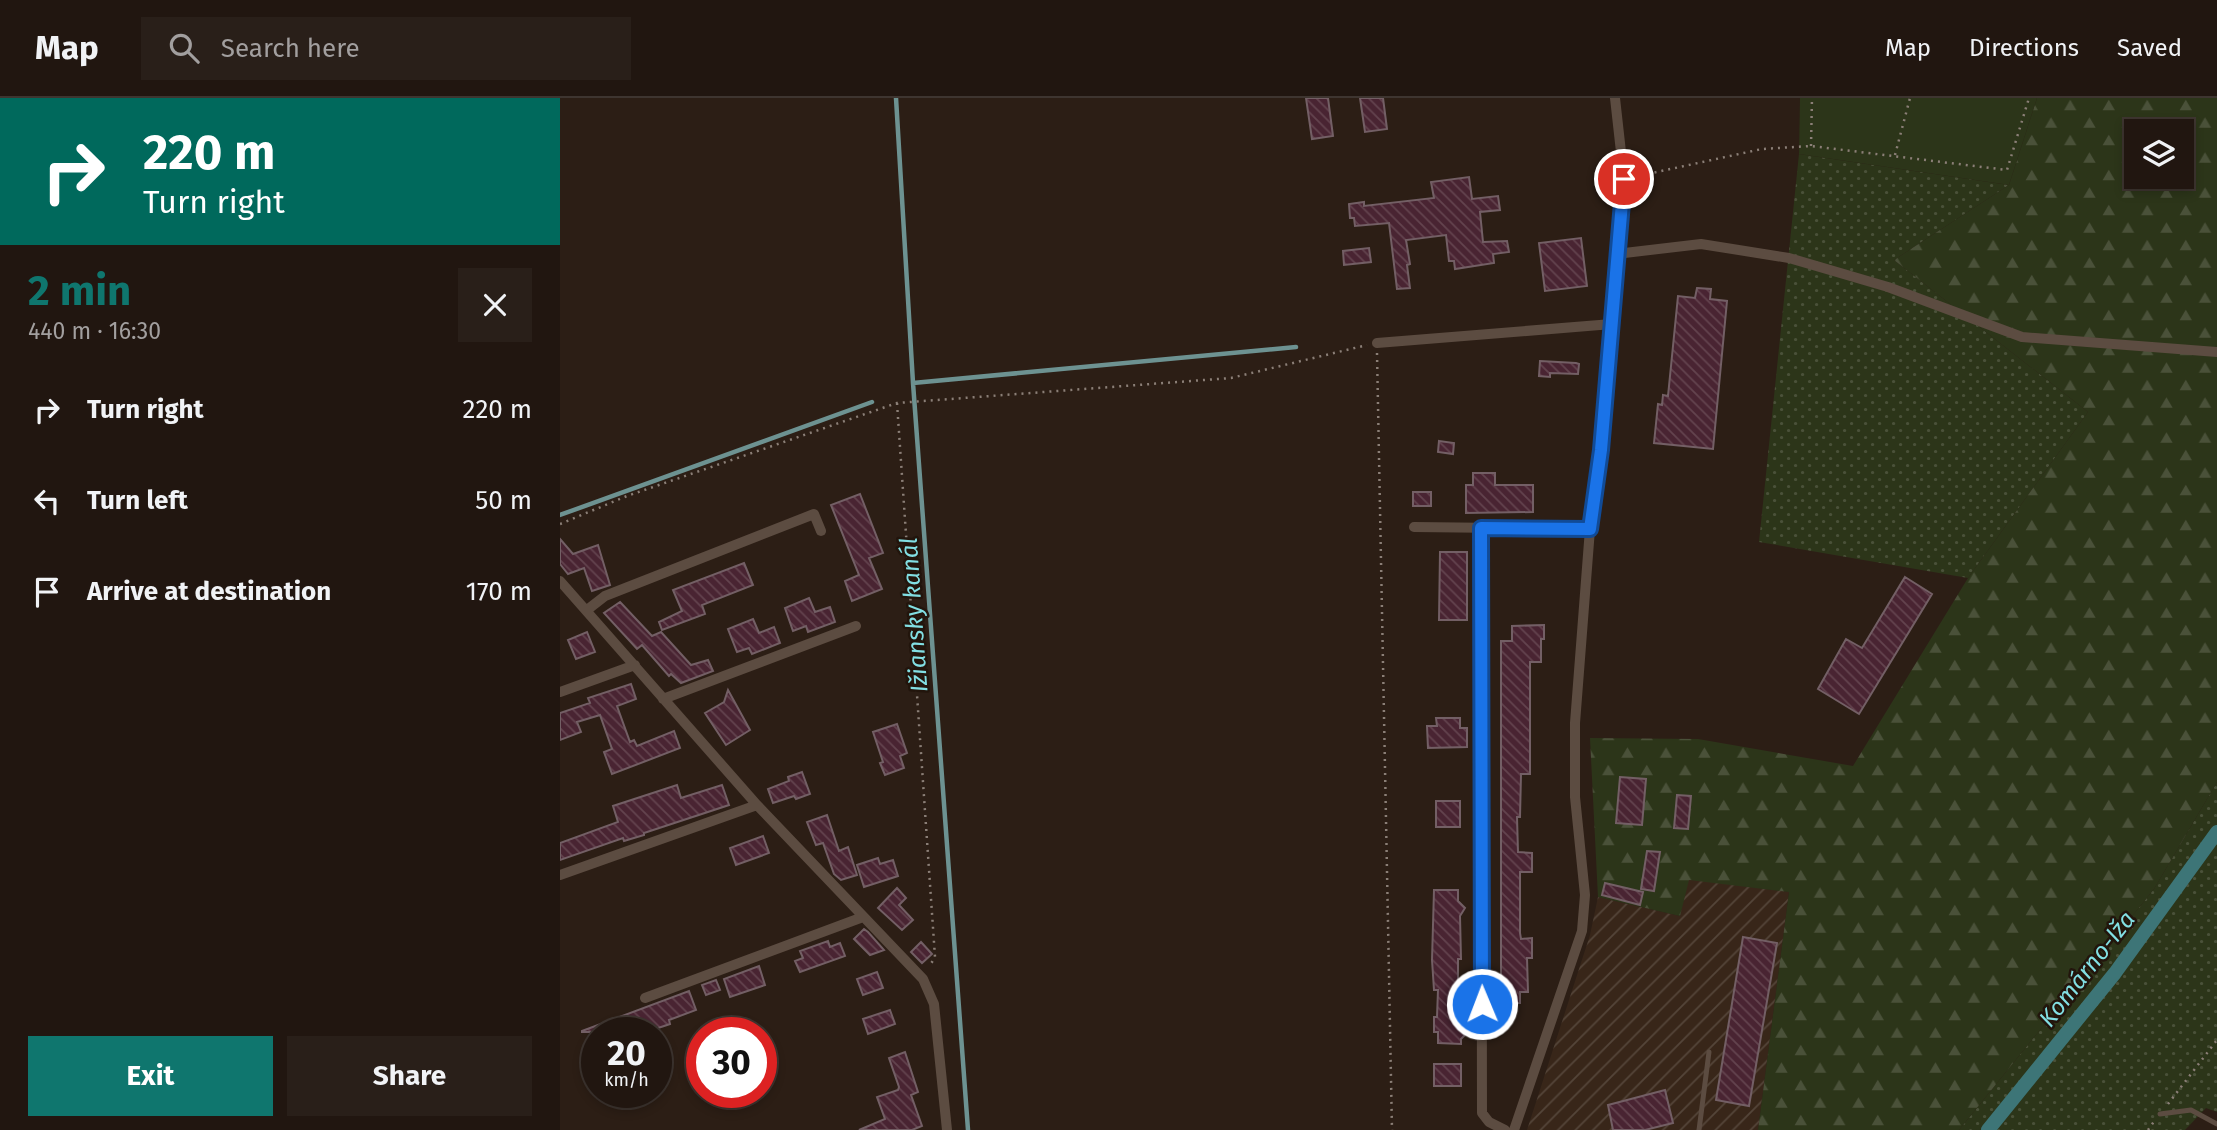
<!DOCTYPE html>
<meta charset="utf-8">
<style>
:root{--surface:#211610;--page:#291f19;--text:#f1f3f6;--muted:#a29f9f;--line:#3e3530;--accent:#0f766e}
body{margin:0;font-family:"Fira Sans",sans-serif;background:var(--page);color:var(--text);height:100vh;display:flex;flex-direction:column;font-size:26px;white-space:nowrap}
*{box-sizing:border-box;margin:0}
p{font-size:23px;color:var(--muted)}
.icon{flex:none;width:38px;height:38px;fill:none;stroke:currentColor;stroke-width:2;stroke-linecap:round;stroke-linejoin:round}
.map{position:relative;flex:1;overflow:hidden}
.side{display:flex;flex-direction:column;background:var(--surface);width:560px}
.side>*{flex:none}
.guide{background:#00695c;color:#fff;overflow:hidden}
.tools{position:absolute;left:1564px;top:21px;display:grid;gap:14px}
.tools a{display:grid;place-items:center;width:70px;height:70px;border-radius:0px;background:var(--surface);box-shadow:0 4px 10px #0003,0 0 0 2px var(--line);font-size:35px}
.speed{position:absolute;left:21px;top:919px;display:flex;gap:14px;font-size:35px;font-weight:700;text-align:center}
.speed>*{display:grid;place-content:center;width:91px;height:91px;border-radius:50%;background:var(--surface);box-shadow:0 4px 10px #0003,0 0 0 2px var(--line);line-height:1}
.speed small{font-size:18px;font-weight:400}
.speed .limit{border:10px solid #d22;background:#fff;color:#111}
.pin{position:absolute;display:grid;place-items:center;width:60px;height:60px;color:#fff;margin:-30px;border:4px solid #fff;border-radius:50%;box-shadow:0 2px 7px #0007}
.me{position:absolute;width:77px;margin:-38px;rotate:359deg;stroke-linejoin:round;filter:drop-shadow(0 0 5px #0008)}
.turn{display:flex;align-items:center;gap:24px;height:147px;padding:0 28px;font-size:32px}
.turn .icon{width:91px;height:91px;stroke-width:2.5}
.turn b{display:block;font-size:49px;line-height:60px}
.round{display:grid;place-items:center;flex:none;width:74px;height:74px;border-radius:0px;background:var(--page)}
.head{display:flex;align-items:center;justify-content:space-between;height:119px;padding:0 28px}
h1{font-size:42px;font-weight:700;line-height:52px;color:var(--accent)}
.button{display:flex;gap:14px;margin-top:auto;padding:14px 28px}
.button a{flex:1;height:80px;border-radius:0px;background:var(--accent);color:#fff;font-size:28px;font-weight:700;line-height:80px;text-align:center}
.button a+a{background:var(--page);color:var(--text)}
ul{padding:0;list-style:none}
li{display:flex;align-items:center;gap:21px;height:91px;padding:0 28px}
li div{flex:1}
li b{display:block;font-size:26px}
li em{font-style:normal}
header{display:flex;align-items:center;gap:42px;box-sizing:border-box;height:98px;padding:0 35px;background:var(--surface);border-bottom:2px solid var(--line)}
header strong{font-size:33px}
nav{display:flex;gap:38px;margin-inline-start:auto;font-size:24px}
.search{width:490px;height:63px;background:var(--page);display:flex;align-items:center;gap:18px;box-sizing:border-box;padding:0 24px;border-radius:0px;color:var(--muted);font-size:26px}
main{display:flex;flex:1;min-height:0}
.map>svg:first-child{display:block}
</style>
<header>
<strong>Map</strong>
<div class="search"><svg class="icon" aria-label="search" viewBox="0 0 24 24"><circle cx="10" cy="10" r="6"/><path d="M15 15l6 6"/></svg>Search here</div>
<nav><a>Map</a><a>Directions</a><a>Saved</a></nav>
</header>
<main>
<section class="side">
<div class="guide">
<div class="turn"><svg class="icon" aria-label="right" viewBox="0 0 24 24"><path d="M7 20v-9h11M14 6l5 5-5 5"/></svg><div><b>220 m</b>Turn right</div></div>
</div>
<div class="head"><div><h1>2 min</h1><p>440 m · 16:30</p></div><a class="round"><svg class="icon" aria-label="close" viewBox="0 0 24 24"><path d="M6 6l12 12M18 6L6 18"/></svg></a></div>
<ul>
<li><svg class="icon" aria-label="right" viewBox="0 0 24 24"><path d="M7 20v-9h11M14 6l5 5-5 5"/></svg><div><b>Turn right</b></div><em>220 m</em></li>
<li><svg class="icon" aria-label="left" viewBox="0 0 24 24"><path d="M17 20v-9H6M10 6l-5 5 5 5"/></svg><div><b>Turn left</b></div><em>50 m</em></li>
<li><svg class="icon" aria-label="arrive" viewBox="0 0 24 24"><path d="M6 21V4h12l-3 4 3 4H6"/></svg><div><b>Arrive at destination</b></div><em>170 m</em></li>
</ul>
<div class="button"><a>Exit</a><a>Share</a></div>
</section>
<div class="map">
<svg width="1657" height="1032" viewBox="0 0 1657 1032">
<defs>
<pattern id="industrial-furrows" width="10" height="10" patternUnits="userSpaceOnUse" patternTransform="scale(1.75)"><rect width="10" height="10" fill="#382619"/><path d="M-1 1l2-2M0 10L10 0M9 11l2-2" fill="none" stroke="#544539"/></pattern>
<pattern id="grass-dots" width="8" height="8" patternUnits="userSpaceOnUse" patternTransform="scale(1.75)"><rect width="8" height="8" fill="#2c3519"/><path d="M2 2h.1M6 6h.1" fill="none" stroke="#4a5139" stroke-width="1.8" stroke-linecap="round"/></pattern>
<pattern id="forest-firs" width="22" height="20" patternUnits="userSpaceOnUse" patternTransform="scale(1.75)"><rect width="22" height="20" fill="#2c3519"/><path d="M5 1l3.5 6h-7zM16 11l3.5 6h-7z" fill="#4a5139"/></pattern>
<pattern id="building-back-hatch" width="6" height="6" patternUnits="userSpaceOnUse" patternTransform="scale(1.75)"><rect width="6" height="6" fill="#492432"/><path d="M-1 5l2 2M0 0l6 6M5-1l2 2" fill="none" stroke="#63434e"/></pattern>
</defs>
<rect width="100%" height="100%" fill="#2c1e15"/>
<path fill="url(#industrial-furrows)" d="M1128,781L1229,794L1198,1032H967L1030,837L1038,799L1120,818Z"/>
<path fill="url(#grass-dots)" d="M1239,56L1449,87L1334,162L1528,314L1408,480L1199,444Z
M1657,684V1014L1646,1010L1625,1032H1399L1594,791Z"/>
<path fill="url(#forest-firs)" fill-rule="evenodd" d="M1477,0H1657V684L1594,791L1399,1032H1198L1229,794L1129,782L1120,818L1038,799L1030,640L1138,641L1293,668L1408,480L1528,314L1334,162L1449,87ZM1577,33H1622V79H1577Z"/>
<path fill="#2c3519" d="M1240,0H1477L1449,87L1239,56Z"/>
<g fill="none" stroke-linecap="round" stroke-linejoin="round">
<path stroke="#6d9291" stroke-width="4.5" d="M336,0L353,285L408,1032
M353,285L736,249
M0,417L312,304"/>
<path stroke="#3d7577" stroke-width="14" d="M1428,1032L1555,875L1657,734"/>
</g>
<path fill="url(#building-back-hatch)" stroke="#735f65" stroke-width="2" d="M746,0H768L773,38L752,41Z
M800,0H823L827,31L805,34Z
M909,79L912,101L938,98L940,112L920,114L923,144L947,143L949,154L933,156L934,165L895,171L894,163H889L886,137L846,142L850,166L847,167L850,190L837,191L829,125L795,128L794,120H790L789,106L804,104V108L874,100L871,84Z
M1021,140L1027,188L985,193L979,145Z
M809,150L811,164L784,167L783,153Z
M1137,190L1151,191L1150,201L1167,203L1153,351L1094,345L1098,306L1102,307L1103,297L1108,298L1118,198L1135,200Z
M980,263L1016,265L1019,266L1018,276L990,275V279L979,278Z
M879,343L894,345L893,356L878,354Z
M913,375H935V387H973V414L906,415V387H913Z
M853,394H871V408H853Z
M300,396L323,455L309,460L322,491L292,503L285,483L299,477L271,407Z
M0,441L13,456L38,447L50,487L32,493L24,470L8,476L0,466Z
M880,454H907V522H879Z
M184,465L193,487L142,507L145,516L102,532L99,524L122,513L113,492Z
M1345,479L1372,496L1299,616L1258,591L1286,541L1302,550Z
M249,500L255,514L270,509L275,524L248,534L246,528L233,533L225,510Z
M60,504L92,538L101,534L131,567L148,562L153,573L121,585L111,576L109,578L82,547L77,551L44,515Z
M193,521L199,535L214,529L220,545L192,556L189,550L177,554L168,531Z
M984,527V541H981V564H970V676H961L960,719H957L958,754L972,755V774H960V835L961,841L972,840V860H967L968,894H960V905H948V896L941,897V543H952V528Z
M27,534L35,554L16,561L8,542Z
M71,586L76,601L57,608L70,644L74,642L77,648L114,633L120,650L52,676L44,654L52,651L40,617L17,624L21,634L0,642V615L30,605L28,600Z
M168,592L190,632L166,647L145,615L164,604Z
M876,620H900V630H907V649L868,650L867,628H877Z
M337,626L347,655L340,658L344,670L325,677L320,665L323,664L313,634Z
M242,674L250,696L236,701L234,698L213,705L208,691L229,683L228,679Z
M1060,679L1086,681L1082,727L1056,725Z
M117,687L121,700L162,687L169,707L84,735V737L64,743L63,740L0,762V745L58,724L53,708Z
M1117,697L1131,698L1128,731L1114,730Z
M876,703H900V729H876Z
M267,717L279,753L288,749L297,777L281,782L274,776L263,745L256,747L247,724Z
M203,738L209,755L176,767L170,750Z
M1087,753L1100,754L1094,793L1081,791Z
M318,760L320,766L333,762L338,778L304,789L297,767Z
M1045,785L1083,794L1080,807L1042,797Z
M337,790L346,800L339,807L353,822L342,832L318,810Z
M874,792H898V803L905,810L900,818L901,861H898V887L905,894L901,903H898V930L905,937L901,941V946L878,945V934H874V919H877L878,892H874L872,862Z
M304,831L308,834L324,852L310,857L294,841Z
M1183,839L1217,845L1189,1008L1156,1002Z
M268,843L270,849L280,845L285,858L240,874L235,863L243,860L240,853Z
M361,844L372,856L362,865L351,854Z
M199,868L205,887L170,899L164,881Z
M317,874L323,890L303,897L297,881Z
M156,882L160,892L146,897L142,887Z
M129,893L136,912L109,922L110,926L86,934H22V933Z
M330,912L335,926L308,936L303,921Z
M345,954L358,994L351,997L362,1028L352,1032H299L325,1021L317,999L338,992L339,989L329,960Z
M874,966H901V988H874Z
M1105,992L1113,1025L1085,1032H1053L1048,1007Z"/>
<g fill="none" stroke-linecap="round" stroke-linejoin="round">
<path stroke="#8b7f77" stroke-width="2.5" stroke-dasharray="2 5" stroke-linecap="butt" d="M1251,48L1252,0
M1335,57L1350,0
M1074,79L1202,51L1251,48L1447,72L1469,0
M817,255L832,1032
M337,305L375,859L369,869
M0,426L67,398L337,305L671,280L807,247
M1608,1006L1657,942
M1588,1032L1595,1022"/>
<path stroke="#5c4c41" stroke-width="5" d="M1600,1016L1631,1012L1657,1026
M1139,1032L1149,954"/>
<path stroke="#5c4c41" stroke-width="10" d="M1056,156L1141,146L1229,160L1328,189L1462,239L1657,254
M817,245L1052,226
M854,429L1030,431
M921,430L922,1015L929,1024L945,1032
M0,483L197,707L363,881L374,906L387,1032
M27,512L45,498L254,416L261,433
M0,594L75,567
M103,601L296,528
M0,777L197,707
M85,900L303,819
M954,1032L1022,833L1025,797L1015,699V625L1030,431L1041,352L1064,81L1055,0"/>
</g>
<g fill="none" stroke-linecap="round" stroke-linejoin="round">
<defs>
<path id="route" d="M922,906L921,430L1030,431L1041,352L1064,81"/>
</defs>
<use href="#route" stroke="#114b97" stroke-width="18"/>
<use href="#route" stroke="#1a73e8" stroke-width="12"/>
</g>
<g text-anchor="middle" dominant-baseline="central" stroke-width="5" stroke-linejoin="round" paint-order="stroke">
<g font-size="24" font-style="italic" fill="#82dfe3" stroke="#22150c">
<text transform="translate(354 517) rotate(-94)">Ižiansky kanál</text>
<text transform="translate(1527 871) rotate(-52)">Komárno-Iža</text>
</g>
</g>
</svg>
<div class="tools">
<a><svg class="icon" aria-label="layers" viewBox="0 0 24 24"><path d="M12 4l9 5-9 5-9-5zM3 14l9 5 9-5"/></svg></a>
</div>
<div class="speed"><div>20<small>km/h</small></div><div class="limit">30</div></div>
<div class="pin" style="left:1064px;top:81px;background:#d93025"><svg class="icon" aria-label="arrive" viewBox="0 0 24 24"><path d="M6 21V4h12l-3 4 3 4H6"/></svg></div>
<svg class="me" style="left:922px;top:906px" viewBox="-20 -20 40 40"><circle r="17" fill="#1a73e8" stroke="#fff" stroke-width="3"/><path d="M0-11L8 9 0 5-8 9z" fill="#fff"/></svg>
</div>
</main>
